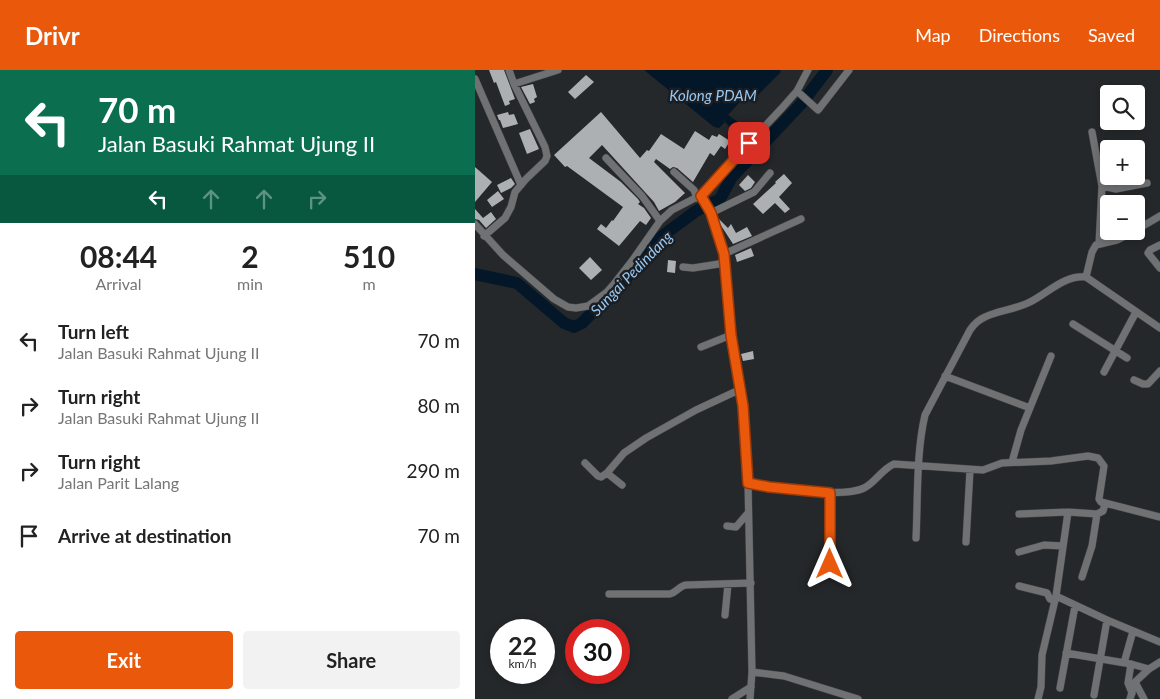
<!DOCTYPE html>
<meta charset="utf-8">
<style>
:root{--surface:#fff;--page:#f2f2f2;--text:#222;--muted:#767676;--accent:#ea580c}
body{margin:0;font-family:Lato,sans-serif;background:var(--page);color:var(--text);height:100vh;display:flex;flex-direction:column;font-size:19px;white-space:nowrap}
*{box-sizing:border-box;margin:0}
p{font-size:16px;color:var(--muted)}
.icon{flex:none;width:28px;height:28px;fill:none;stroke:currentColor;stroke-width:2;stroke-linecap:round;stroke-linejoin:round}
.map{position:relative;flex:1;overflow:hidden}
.details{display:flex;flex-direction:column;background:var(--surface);width:475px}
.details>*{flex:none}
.guide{background:#0b6e4f;color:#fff;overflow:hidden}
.buttons{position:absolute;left:625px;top:15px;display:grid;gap:10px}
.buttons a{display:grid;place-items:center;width:45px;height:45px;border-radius:5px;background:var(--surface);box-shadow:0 2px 8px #0003;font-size:25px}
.speed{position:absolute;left:15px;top:549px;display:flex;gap:10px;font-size:25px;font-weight:700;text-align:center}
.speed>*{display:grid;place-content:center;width:65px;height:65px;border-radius:50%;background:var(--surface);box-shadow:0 2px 8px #0003;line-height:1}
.speed small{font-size:12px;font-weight:400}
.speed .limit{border:8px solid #d22;background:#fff;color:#111}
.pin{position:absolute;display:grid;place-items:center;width:42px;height:42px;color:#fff;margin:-21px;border-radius:10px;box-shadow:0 2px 8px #0006}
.me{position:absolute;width:55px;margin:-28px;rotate:0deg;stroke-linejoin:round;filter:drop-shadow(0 0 4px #0008)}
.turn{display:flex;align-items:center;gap:18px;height:105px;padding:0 15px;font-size:22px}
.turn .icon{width:65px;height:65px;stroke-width:2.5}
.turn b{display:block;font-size:35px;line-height:42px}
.lanes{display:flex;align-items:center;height:48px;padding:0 15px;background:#0003;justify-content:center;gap:25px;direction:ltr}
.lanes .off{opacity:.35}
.eta{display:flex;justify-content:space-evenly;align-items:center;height:85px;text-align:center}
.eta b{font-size:30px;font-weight:700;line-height:35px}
.button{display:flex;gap:10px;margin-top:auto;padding:10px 15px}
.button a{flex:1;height:58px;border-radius:5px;background:var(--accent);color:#fff;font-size:20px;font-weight:700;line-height:58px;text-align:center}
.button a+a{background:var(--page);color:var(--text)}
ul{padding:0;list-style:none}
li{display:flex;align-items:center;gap:15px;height:65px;padding:0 15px}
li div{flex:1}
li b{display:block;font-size:19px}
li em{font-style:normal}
header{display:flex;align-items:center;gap:30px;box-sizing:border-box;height:70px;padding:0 25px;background:var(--accent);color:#fff}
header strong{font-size:24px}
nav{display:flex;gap:28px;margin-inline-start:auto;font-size:18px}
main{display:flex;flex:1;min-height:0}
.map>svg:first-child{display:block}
</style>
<header>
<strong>Drivr</strong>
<nav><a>Map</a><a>Directions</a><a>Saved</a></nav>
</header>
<main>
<section class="details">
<div class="guide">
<div class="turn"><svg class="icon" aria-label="left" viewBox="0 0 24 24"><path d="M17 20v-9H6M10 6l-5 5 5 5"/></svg><div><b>70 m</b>Jalan Basuki Rahmat Ujung II</div></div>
<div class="lanes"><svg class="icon" aria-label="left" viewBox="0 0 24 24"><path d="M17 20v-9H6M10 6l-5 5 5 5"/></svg><svg class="icon off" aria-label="ahead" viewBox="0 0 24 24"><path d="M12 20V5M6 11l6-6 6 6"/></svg><svg class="icon off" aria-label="ahead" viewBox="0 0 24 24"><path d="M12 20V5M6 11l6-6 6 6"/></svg><svg class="icon off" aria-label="right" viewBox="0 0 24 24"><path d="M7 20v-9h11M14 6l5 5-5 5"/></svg></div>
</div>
<div class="eta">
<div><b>08:44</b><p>Arrival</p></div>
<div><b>2</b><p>min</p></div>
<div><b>510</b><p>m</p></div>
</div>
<ul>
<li><svg class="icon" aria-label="left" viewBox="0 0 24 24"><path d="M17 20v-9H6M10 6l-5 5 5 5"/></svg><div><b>Turn left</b><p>Jalan Basuki Rahmat Ujung II</p></div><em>70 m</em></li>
<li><svg class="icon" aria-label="right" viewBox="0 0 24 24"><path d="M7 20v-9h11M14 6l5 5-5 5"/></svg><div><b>Turn right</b><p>Jalan Basuki Rahmat Ujung II</p></div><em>80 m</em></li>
<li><svg class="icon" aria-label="right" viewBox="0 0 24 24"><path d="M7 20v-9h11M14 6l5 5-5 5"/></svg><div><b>Turn right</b><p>Jalan Parit Lalang</p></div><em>290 m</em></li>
<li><svg class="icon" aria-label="arrive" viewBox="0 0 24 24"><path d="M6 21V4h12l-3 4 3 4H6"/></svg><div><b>Arrive at destination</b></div><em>70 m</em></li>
</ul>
<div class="button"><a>Exit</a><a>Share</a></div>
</section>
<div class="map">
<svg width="685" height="629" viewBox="0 0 685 629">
<rect width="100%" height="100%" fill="#25282a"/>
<path fill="#031728" d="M169,0H305L306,2L280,28L271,25L253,45L263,52L262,57L256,58L250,52L244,58L239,57Z"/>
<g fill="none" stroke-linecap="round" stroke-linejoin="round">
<path stroke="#031728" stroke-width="12" d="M0,204L42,213L89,253L99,257L107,253L164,195L170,184L186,167L221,141L245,129L257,107L326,34L352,0"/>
</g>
<path fill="#adb0b3" d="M14,0H29L40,29L34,31L35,34L30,36L21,12L19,13Z
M111,5L119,12L100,29L93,22Z
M58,14L62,27L59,29L60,32L55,34L46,17Z
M33,42L34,45L39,44L43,54L28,58L25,50H24L22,45Z
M126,42L165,88L172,80L174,81L186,64L209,79L220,61L234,70L237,65L242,67L244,64L255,71L250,79L246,76L239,86L235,83L218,112L202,98L198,97L195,99L181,89L179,92L210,123L200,132L184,141L179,132L127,75L114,88L146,112L163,129L165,132L163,134L169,138L176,148L171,155L165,151L144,176L122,159L126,154L131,158L137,150L138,151L148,137L92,96L90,97L79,85Z
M55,59L64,79L52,84L44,63Z
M0,97L17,112L0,132Z
M309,104L317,113L304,127L315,139L310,143L300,133L288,144L278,134L301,113L300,112Z
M273,105L280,112L276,118L270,121L264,115Z
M36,108L40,114L36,118L26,123L22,115Z
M23,121L29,129L17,137L12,130Z
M0,139L8,148L16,142L21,149L11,158L4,150L0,149Z
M244,149L253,158L256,154L261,163L272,157L277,166L258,174L245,154Z
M276,178L279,186L262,192L260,185Z
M115,187L127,200L116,210L104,198Z
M193,190L201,191L200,203L192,202Z
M278,281L279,289L268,291L266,284Z"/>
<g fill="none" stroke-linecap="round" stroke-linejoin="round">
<defs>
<path id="minor" d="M0,9L46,115
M39,14L83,0
M322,21L343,40L374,0
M617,62L627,116L624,174
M131,88L167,126L185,151
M199,102L219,120L222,128
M627,116L641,119L672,113
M226,125L236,143L249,184L256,265L267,323L270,350L273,413C295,419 369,428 389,418C400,413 407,399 419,394L508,400L527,393L576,391L613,386L623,388L629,396L624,429L626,432L685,447
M236,143L279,122L295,103
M0,154L28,185L79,229L93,237L101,238L113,236L132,222L139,214L157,191L185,151L197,140L226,125L307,38L322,21L333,0
M661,160L685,146
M9,166L30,148L36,137L40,122L51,109L70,91L72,86L70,77L39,14L34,0
M685,175L675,180L673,183L685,198
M249,184L326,149
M208,197L218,198L250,193
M611,207L617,182L621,175L642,170L660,161
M598,254L652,288
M226,277L256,265
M629,302L661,242
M470,306L555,338
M659,310L668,314H673L685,301
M537,392L546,360L576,286
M110,393L123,406L126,407L132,403
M273,413L277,602L275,629
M147,415L132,403L149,383L171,368L221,340L266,319
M355,423V494
M544,444L593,442L622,444L628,441L630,434
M252,456L261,457L273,443
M441,468C443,429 441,383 450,345L495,260C499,254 503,250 510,247C523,240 540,240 555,232C573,223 589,205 611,207L685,258
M491,472L495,400
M544,482L569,475L588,476
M607,507L617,476L622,444
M544,516L572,523L575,529L580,531
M134,524H195C202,522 204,516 211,515L276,513
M581,526L632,550L685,572
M250,545L253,514
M591,583L656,594L674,599
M649,593L658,561
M656,594L653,613L657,623
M277,602L309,606L383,629
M660,612L669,629
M585,618L600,536
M619,625L632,550
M257,629L276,617
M563,629L566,617L567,585L581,526L593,442
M655,629L660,612L674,599L685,592"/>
</defs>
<use href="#minor" stroke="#414446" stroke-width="8"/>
<use href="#minor" stroke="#707173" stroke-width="7"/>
</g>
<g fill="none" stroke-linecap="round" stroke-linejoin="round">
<defs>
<path id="route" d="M274,73L226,126L236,143L249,184L256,265L268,336L273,413L294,417L355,423V494"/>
</defs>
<use href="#route" stroke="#983908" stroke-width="12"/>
<use href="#route" stroke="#ea580c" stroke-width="9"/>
</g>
<g text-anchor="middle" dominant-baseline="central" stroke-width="5" stroke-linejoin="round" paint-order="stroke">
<g font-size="15" font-style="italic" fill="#95c8f5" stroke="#1c1e21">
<text x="238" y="25">Kolong PDAM</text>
<text transform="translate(156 203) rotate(-46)">Sungai Pedindang</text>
</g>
</g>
</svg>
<div class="buttons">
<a><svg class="icon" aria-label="search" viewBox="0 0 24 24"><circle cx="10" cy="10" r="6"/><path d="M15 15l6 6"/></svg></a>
<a>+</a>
<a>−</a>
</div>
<div class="speed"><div>22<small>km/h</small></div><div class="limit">30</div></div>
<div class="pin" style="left:274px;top:73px;background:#d93025"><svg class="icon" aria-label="arrive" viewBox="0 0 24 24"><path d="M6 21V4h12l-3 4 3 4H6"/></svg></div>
<svg class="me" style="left:355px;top:494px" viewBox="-20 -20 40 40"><path d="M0-17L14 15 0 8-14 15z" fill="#ea580c" stroke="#fff" stroke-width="4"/></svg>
</div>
</main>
